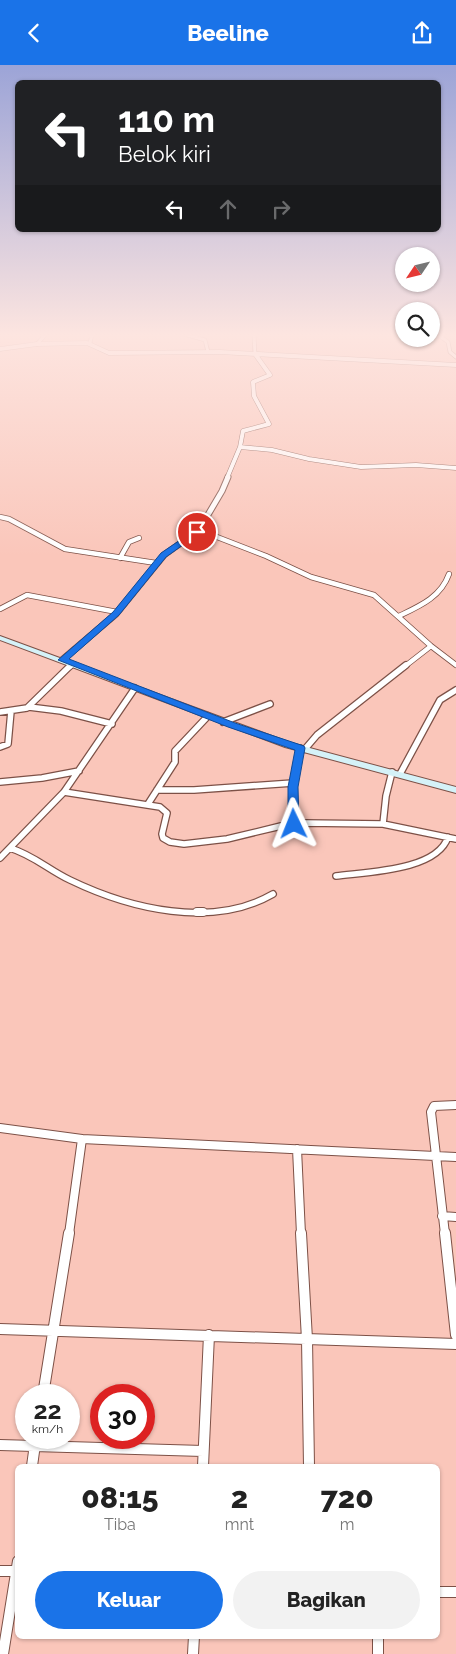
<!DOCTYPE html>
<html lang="id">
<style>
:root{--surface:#fff;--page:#f2f2f2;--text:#222;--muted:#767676;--accent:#1a73e8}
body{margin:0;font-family:Raleway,sans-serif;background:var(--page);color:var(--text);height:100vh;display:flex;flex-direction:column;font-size:19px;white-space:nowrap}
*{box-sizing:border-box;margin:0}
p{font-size:16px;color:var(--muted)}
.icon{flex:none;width:28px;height:28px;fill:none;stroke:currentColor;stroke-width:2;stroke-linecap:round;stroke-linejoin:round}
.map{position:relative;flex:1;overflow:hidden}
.panel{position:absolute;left:15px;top:1399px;width:425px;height:175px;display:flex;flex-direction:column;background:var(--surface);border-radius:8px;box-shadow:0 1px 4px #0004}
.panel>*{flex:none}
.hud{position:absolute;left:15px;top:15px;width:426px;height:152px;border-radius:8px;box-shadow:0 1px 4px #0004;background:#202124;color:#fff;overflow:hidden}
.needle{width:32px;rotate:235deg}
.controls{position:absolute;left:395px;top:182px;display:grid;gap:10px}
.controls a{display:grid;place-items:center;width:45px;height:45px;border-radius:50%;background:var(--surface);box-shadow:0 1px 4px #0004;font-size:25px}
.speed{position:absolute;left:15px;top:1319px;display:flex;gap:10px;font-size:25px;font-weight:700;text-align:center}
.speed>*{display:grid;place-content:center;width:65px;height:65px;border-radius:50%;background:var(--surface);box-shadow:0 1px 4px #0004;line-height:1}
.speed small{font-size:12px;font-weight:400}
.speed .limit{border:8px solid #d22;background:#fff;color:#111}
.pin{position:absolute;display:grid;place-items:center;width:42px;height:42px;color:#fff;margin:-21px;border:2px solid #fff;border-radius:50%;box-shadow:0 1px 5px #0007}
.me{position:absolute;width:55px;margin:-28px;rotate:358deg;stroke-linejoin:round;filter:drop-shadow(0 0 4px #0008)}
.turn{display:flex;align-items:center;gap:18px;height:105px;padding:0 20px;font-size:22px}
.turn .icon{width:65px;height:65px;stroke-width:2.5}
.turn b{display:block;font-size:35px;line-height:42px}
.lanes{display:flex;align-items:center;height:48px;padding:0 20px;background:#0003;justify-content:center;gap:25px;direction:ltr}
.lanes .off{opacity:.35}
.eta{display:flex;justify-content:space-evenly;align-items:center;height:85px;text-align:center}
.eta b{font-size:30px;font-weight:800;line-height:35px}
.cta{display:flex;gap:10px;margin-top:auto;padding:10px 20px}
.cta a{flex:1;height:58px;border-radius:30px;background:var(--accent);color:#fff;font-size:20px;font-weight:800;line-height:58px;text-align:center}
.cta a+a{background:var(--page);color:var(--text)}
header{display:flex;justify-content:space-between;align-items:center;height:65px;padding:0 20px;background:var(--accent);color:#fff;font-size:22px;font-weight:800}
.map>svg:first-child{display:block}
</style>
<header><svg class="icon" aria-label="back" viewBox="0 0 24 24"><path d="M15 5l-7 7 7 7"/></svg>Beeline<svg class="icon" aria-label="share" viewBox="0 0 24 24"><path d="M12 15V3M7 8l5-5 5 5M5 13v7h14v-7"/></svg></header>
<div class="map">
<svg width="456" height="1589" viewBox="0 0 456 1589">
<rect width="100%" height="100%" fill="#fac6ba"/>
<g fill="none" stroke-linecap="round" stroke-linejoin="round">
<defs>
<path id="minor-far4" d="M184,269L205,275L208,287
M254,269L255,289
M437,269L448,277L450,287L456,292
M90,278L92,269
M37,279L46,269"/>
<path id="minor-far3" d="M0,452L9,454L65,484L156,498
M199,465L266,491L311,512L374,530L431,581L456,600
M120,493L129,477L139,473
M0,544L27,530L117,547
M399,551C420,541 441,532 449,509
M70,602L73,599
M404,602L431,581"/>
<path id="minor-far2" d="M29,642L61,646L112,659
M0,647L27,643L71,600
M223,657L270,639
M0,682L8,679L11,646
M305,684L317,670L406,600
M400,709L440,635L456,625
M0,717L42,713L79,706
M157,725H194L293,718
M64,727L160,742L167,748L162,769L163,773L170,777L184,779L227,774L281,761L305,758L383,759L456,774
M148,739L175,697V686L208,651
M294,759L293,718L300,683
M383,759L386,731L392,707
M10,783C33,790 49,805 70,815C130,844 212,864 273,829
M0,793L64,727L135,623
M336,811C366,807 437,806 448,772"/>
<path id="minor-far1" d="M197,847H203
M0,1063L82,1074L456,1092
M297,1084L301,1169
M442,1151L456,1152
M69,1169L82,1074
M445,1169L431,1047L434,1041L456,1040"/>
<path id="minor" d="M301,1168L307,1274L309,1401
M445,1168L456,1270
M0,1264L456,1279
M43,1330L69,1168
M0,1380L203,1386
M32,1401L36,1372
M203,1401L209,1270
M0,1506H18
M438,1527H456
M378,1571V1589
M3,1589L18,1496
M193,1589L194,1571"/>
<path id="tertiary-far1" d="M0,284L37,279L87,278L109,288L220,287L456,300
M240,382L272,385L309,394L361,402L416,400L456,403
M227,413L240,382L243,366L269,359L254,331L253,317L270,310L255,289"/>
<path id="tertiary" d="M62,595L116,549L164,490L199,465L222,426L228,412"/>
<path id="secondary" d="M0,571L291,678L456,722V728L285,682L0,575Z"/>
</defs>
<use href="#minor-far4" stroke="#7d5147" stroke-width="4.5"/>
<use href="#minor-far3" stroke="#7d5147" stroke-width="6"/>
<use href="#minor-far2" stroke="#7d5147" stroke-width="8"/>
<use href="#minor-far1" stroke="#7d5147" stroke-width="10"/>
<use href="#minor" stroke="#7d5147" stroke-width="12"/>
<use href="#tertiary-far1" stroke="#7d5147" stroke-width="5"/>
<use href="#tertiary" stroke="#7d5147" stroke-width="7"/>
<use href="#secondary" stroke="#7d5147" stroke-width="2"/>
<use href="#minor-far4" stroke="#fff" stroke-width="3"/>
<use href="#minor-far3" stroke="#fff" stroke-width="4.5"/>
<use href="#minor-far2" stroke="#fff" stroke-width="5.5"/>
<use href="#minor-far1" stroke="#fff" stroke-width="8"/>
<use href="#minor" stroke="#fff" stroke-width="10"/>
<use href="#tertiary-far1" stroke="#fff" stroke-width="4"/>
<use href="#tertiary" stroke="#fff" stroke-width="5"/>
<use href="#secondary" fill="#d5f2f8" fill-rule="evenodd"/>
</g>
<linearGradient id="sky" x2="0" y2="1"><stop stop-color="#9ca4d7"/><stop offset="0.55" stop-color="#fde5e0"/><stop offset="1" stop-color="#fde5e0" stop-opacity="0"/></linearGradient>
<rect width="456" height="491" fill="url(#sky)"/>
<path fill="#1a73e8" stroke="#114b97" d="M195,465L201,467L166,492L119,550L69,594L235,658L304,681L305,683L298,722L299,759L298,761L294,763L288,759V722L295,685L228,662L58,595L113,547L161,488Z"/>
</svg>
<div class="controls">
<a><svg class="needle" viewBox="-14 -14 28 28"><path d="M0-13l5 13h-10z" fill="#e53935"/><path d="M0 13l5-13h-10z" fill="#767676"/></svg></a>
<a><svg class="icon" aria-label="search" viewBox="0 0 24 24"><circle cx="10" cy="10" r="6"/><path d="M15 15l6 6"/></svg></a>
</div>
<div class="speed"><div>22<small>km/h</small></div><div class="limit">30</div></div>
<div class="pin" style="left:197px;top:467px;background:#d93025"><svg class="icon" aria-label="arrive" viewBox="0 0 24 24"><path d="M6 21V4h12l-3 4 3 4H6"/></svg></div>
<svg class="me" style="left:294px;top:759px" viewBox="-20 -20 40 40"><path d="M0-17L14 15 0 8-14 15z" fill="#1a73e8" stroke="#fff" stroke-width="4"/></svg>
<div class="hud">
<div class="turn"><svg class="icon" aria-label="left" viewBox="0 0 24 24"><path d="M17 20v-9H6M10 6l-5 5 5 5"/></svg><div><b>110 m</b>Belok kiri</div></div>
<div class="lanes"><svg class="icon" aria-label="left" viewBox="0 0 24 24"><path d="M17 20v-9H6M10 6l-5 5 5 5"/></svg><svg class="icon off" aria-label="ahead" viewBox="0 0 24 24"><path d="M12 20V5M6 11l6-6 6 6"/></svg><svg class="icon off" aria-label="right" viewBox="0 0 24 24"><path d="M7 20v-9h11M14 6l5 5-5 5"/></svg></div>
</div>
<section class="panel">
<div class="eta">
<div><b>08:15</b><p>Tiba</p></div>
<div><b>2</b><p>mnt</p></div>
<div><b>720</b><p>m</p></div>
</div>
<div class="cta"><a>Keluar</a><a>Bagikan</a></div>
</section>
</div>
